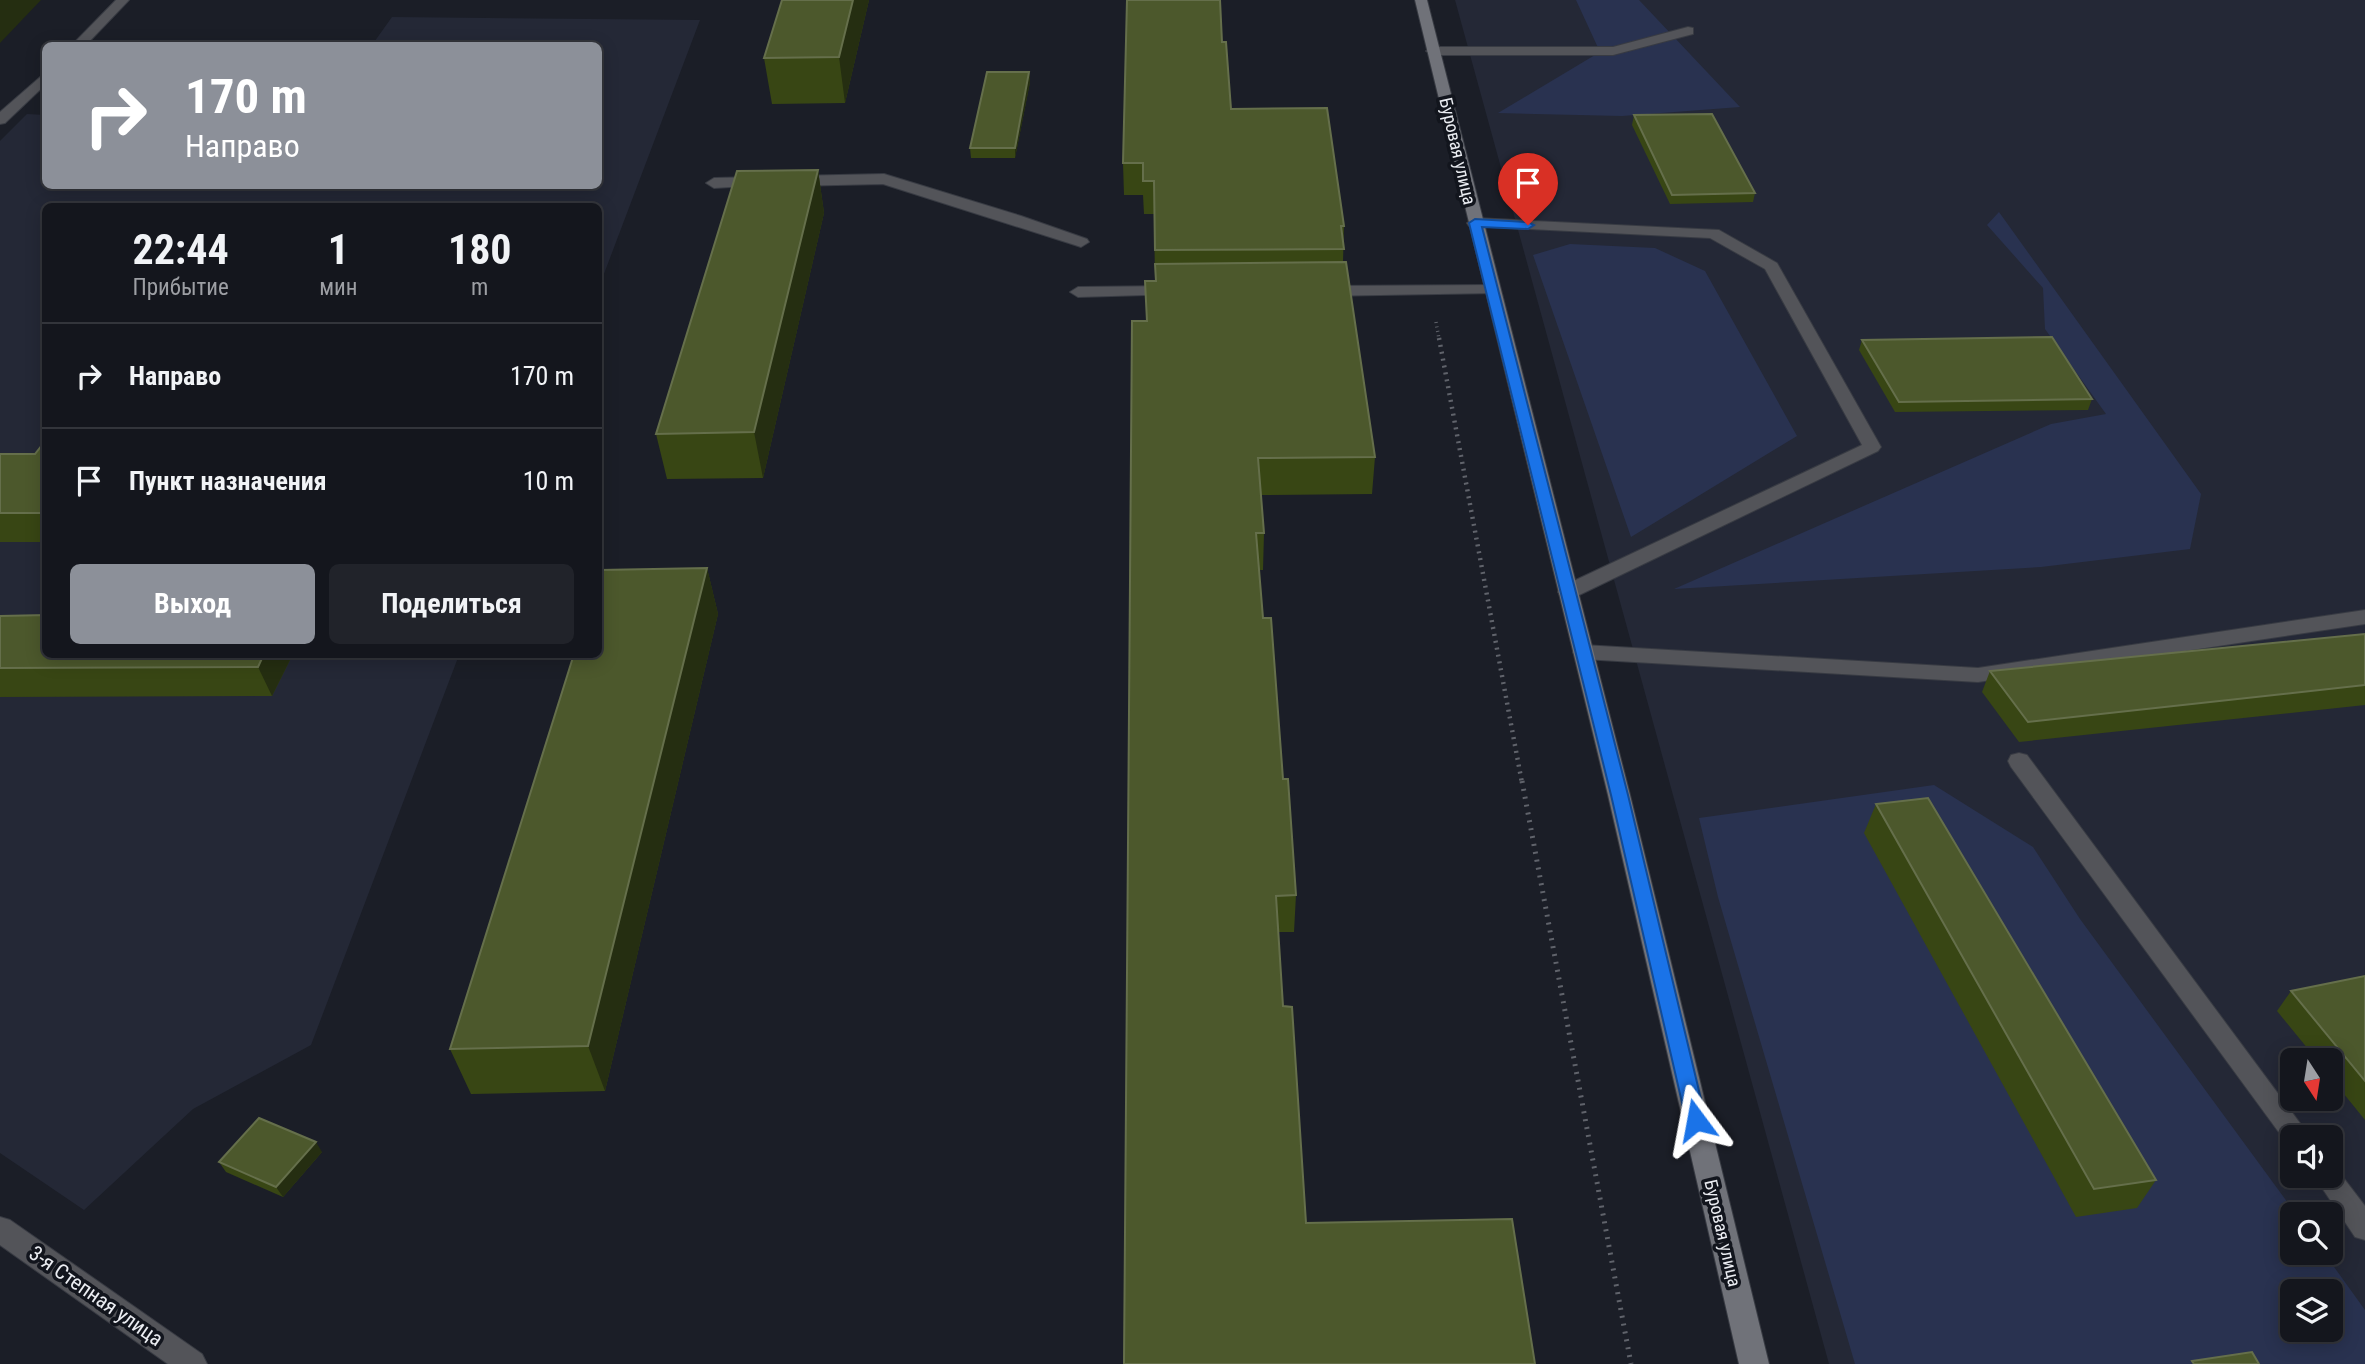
<!DOCTYPE html>
<html lang="ru">
<meta charset="utf-8">
<style>
:root{--surface:#14161d;--page:#21232a;--text:#f1f3f6;--muted:#9d9fa4;--line:#33353b;--accent:#8c9099}
body{margin:0;font-family:"Roboto Condensed",sans-serif;background:var(--page);color:var(--text);height:100vh;display:flex;flex-direction:column;font-size:26px;white-space:nowrap}
*{box-sizing:border-box;margin:0}
p{font-size:23px;color:var(--muted)}
.icon{flex:none;width:38px;height:38px;fill:none;stroke:currentColor;stroke-width:2;stroke-linecap:round;stroke-linejoin:round}
.map{position:relative;flex:1;overflow:hidden}
.panel{position:absolute;left:42px;top:203px;width:560px;height:455px;display:flex;flex-direction:column;background:var(--surface);border-radius:10px;box-shadow:0 4px 18px #0003,0 0 0 2px var(--line)}
.panel>*{flex:none}
.guide{position:absolute;left:42px;top:42px;width:560px;height:147px;border-radius:10px;box-shadow:0 4px 18px #0003,0 0 0 2px var(--line);background:#8c9099;color:#fff;overflow:hidden}
.needle{width:46px;rotate:168deg}
.buttons{position:absolute;left:2280px;top:1048px;display:grid;gap:14px}
.buttons a{display:grid;place-items:center;width:63px;height:63px;border-radius:10px;background:var(--surface);box-shadow:0 4px 18px #0003,0 0 0 2px var(--line);font-size:35px}
.pin{position:absolute;display:grid;place-items:center;width:60px;height:60px;color:#fff;margin:-72px -30px;border-radius:50% 50% 50% 0;rotate:-45deg;box-shadow:0 0 7px #0007}
.pin .icon{rotate:45deg}
.me{position:absolute;width:77px;margin:-38px;rotate:347deg;stroke-linejoin:round;filter:drop-shadow(0 0 5px #0008)}
.turn{display:flex;align-items:center;gap:24px;height:147px;padding:0 28px;font-size:32px}
.turn .icon{width:91px;height:91px;stroke-width:2.5}
.turn b{display:block;font-size:49px;line-height:60px}
.eta{display:flex;justify-content:space-evenly;align-items:center;height:119px;text-align:center}
.eta b{font-size:42px;font-weight:700;line-height:49px}
.cta{display:flex;gap:14px;margin-top:auto;padding:14px 28px}
.cta a{flex:1;height:80px;border-radius:10px;background:var(--accent);color:#fff;font-size:28px;font-weight:700;line-height:80px;text-align:center}
.cta a+a{background:var(--page);color:var(--text)}
ul{padding:0;list-style:none}
li{display:flex;align-items:center;gap:21px;height:105px;padding:0 28px;border-top:2px solid var(--line)}
li div{flex:1}
li b{display:block;font-size:26px}
li em{font-style:normal}
.map>svg:first-child{display:block}
</style>
<div class="map">
<svg width="2365" height="1364" viewBox="0 0 2365 1364">
<rect width="100%" height="100%" fill="#1b1e27"/>
<path fill="#242836" fill-rule="evenodd" d="M1455,0H2365V1364H1829ZM2292,1060H2331V1099H2292ZM2292,1138H2331V1176H2292ZM2292,1214H2331V1253H2292ZM2292,1292H2331V1330H2292Z
M392,17L700,20L599,287L598,206H46V654L459,655L311,1045L193,1109L84,1210L0,1153V141L27,114L45,115L46,186H598V46L372,45Z"/>
<path fill="#293250" fill-rule="evenodd" d="M1576,0H1639L1740,107L1622,116L1498,113L1600,52Z
M1999,212L2201,494L2190,549L2041,567L1674,589L2051,424L2106,414L2045,329L2043,288L1987,225Z
M1570,244L1655,248L1705,271L1797,436L1631,537L1533,255Z
M1934,785L2033,847L2080,919L2296,1214H2292V1253H2324L2365,1310V1364H1855L1718,897L1699,818ZM2292,1292H2331V1330H2292Z"/>
<g fill="none" stroke-linecap="round" stroke-linejoin="round">
<defs>
<path id="service" d="M1688,27L1693,28V34L1613,55H1433L1426,51L1433,47H1613Z
M884,174L1021,216L1087,239L1089,242L1081,247L1075,245L883,184L792,186L784,181L792,176Z
M760,177L768,182L765,185L714,188L706,183L714,178Z
M1475,218L1719,230L1777,263L1881,447L1878,451L1575,597H1561L1558,592L1561,587L1862,445L1765,269L1710,238L1469,226L1467,223Z
M1491,285L1497,287L1499,290L1497,293L1322,296L1314,291L1322,286Z
M1174,286L1182,291L1180,294L1078,297L1070,292L1078,287Z
M2019,753L2027,755L2311,1138H2292V1148L2289,1146L2011,767L2008,761L2011,755Z
M2331,1166L2336,1168L2365,1206V1240L2355,1237L2314,1176H2331Z"/>
<path id="minor" d="M116,0H129L85,46H71Z
M46,72V84L5,123L0,124V112Z
M2365,610V624L1978,682L1583,659L1576,657L1573,652L1576,647L1583,645L1978,668Z
M0,1217L10,1220L202,1354L207,1364H168L0,1245Z"/>
<path id="secondary" d="M1415,0H1427L1630,795L1769,1364H1739L1608,795Z"/>
</defs>
<use href="#service" stroke="#383b43" stroke-width="2"/>
<use href="#minor" stroke="#383b43" stroke-width="2"/>
<use href="#secondary" stroke="#383b43" stroke-width="2"/>
<path stroke="#60636b" stroke-width="3.5" stroke-dasharray="1 3.5" stroke-linecap="butt" d="M1436,322L1439,339"/>
<path stroke="#60636b" stroke-width="4.5" stroke-dasharray="2 5" stroke-linecap="butt" d="M1439,338L1522,783"/>
<path stroke="#60636b" stroke-width="5" stroke-dasharray="2 6" stroke-linecap="butt" d="M1522,781L1631,1364"/>
<use href="#service" fill="#535459" fill-rule="evenodd"/>
<use href="#minor" fill="#535459" fill-rule="evenodd"/>
<use href="#secondary" fill="#707279" fill-rule="evenodd"/>
</g>
<path fill="#384614" d="M782,0H869L845,103L772,104L764,58Z
M1222,42L1231,109L1344,226L1343,262L1375,457L1372,494L1261,495L1264,533L1263,570H1259L1263,618L1283,779L1296,895L1294,932H1279L1124,1364L1146,321L1155,281L1154,214H1144L1143,195H1124L1123,163Z
M1029,72L1030,82L1015,158H971L970,148Z
M1634,115L1755,193L1753,202L1670,204L1632,125Z
M818,170L824,213L763,478L667,479L656,434Z
M1862,340L2092,399L2088,410L1895,412L1859,350Z
M46,440V542H0V454H35Z
M707,568L718,614L605,1091L471,1094L450,1049Z
M0,616L46,654H293L272,696L0,697Z
M2365,634V705L2019,742L1982,692L1990,671Z
M1876,804L2156,1180L2137,1208L2076,1217L1864,833Z
M2365,976V1120L2331,1078V1060H2317L2277,1011L2291,991Z
M322,1152L283,1197L226,1172L219,1162Z"/>
<path fill="#252e11" d="M0,0H41L0,43Z
M853,0H869L845,103L839,57Z
M1029,72L1030,82L1015,158V148Z
M818,170L824,213L763,478L754,432Z
M707,568L718,614L605,1091L588,1046Z
M264,654H293L272,696L258,667Z
M316,1142L322,1152L283,1197L276,1187Z"/>
<path fill="#4c582c" stroke="#656f4b" stroke-width="2" d="M782,0H853L839,57L764,58Z
M1127,0H1220L1222,42H1226L1231,109L1327,108L1344,226H1341L1344,249L1155,250L1154,181H1143V163H1123Z
M987,72H1029L1015,148H970Z
M1712,114L1755,193L1672,195L1634,115Z
M818,170L754,432L656,434L737,171Z
M1346,262L1375,457L1258,458L1264,533H1256L1263,618H1271L1283,779H1288L1296,895L1276,896L1283,1006L1292,1007L1306,1223L1512,1219L1535,1364H1124L1132,321H1147L1145,281H1156L1155,264Z
M2052,337L2092,399L1899,402L1862,340Z
M46,440V513H0V454H35Z
M707,568L588,1046L450,1049L574,654H598V576L600,570Z
M46,615V654H264L258,667L0,668V616Z
M2365,634V685L2028,722L1990,671Z
M1928,798L2156,1180L2094,1189L1876,804Z
M2365,976V1081L2291,991Z
M259,1118L316,1142L276,1187L219,1162Z
M2252,1352L2259,1364H2194L2192,1361Z"/>
<path fill="#1a73e8" stroke="#114b97" stroke-width="2" d="M1475,219L1528,222L1534,225L1528,229L1482,227L1628,795L1706,1120L1703,1126L1696,1129L1689,1126L1686,1120L1611,795L1469,223Z"/>
<g text-anchor="middle" dominant-baseline="central" stroke-width="7" stroke-linejoin="round" paint-order="stroke">
<g font-size="18" fill="#ebedf2" stroke="#12151d">
<text transform="translate(1458 151) rotate(77)">Буровая улица</text>
<text transform="translate(1723 1233) rotate(77)">Буровая улица</text>
</g>
<g font-size="21" fill="#ebedf2" stroke="#12151d">
<text transform="translate(96 1296) rotate(35)">3-я Степная улица</text>
</g>
</g>
</svg>
<div class="buttons">
<a><svg class="needle" viewBox="-14 -14 28 28"><path d="M0-13l5 13h-10z" fill="#e53935"/><path d="M0 13l5-13h-10z" fill="#9d9fa4"/></svg></a>
<a><svg class="icon" aria-label="sound" viewBox="0 0 24 24"><path d="M4 9h4l5-4v14l-5-4H4zM17 9q2 3 0 6"/></svg></a>
<a><svg class="icon" aria-label="search" viewBox="0 0 24 24"><circle cx="10" cy="10" r="6"/><path d="M15 15l6 6"/></svg></a>
<a><svg class="icon" aria-label="layers" viewBox="0 0 24 24"><path d="M12 4l9 5-9 5-9-5zM3 14l9 5 9-5"/></svg></a>
</div>
<div class="pin" style="left:1528px;top:225px;background:#d93025"><svg class="icon" aria-label="arrive" viewBox="0 0 24 24"><path d="M6 21V4h12l-3 4 3 4H6"/></svg></div>
<svg class="me" style="left:1696px;top:1120px" viewBox="-20 -20 40 40"><path d="M0-17L14 15 0 8-14 15z" fill="#1a73e8" stroke="#fff" stroke-width="4"/></svg>
<div class="guide">
<div class="turn"><svg class="icon" aria-label="right" viewBox="0 0 24 24"><path d="M7 20v-9h11M14 6l5 5-5 5"/></svg><div><b>170 m</b>Направо</div></div>
</div>
<section class="panel">
<div class="eta">
<div><b>22:44</b><p>Прибытие</p></div>
<div><b>1</b><p>мин</p></div>
<div><b>180</b><p>m</p></div>
</div>
<ul>
<li><svg class="icon" aria-label="right" viewBox="0 0 24 24"><path d="M7 20v-9h11M14 6l5 5-5 5"/></svg><div><b>Направо</b></div><em>170 m</em></li>
<li><svg class="icon" aria-label="arrive" viewBox="0 0 24 24"><path d="M6 21V4h12l-3 4 3 4H6"/></svg><div><b>Пункт назначения</b></div><em>10 m</em></li>
</ul>
<div class="cta"><a>Выход</a><a>Поделиться</a></div>
</section>
</div>
